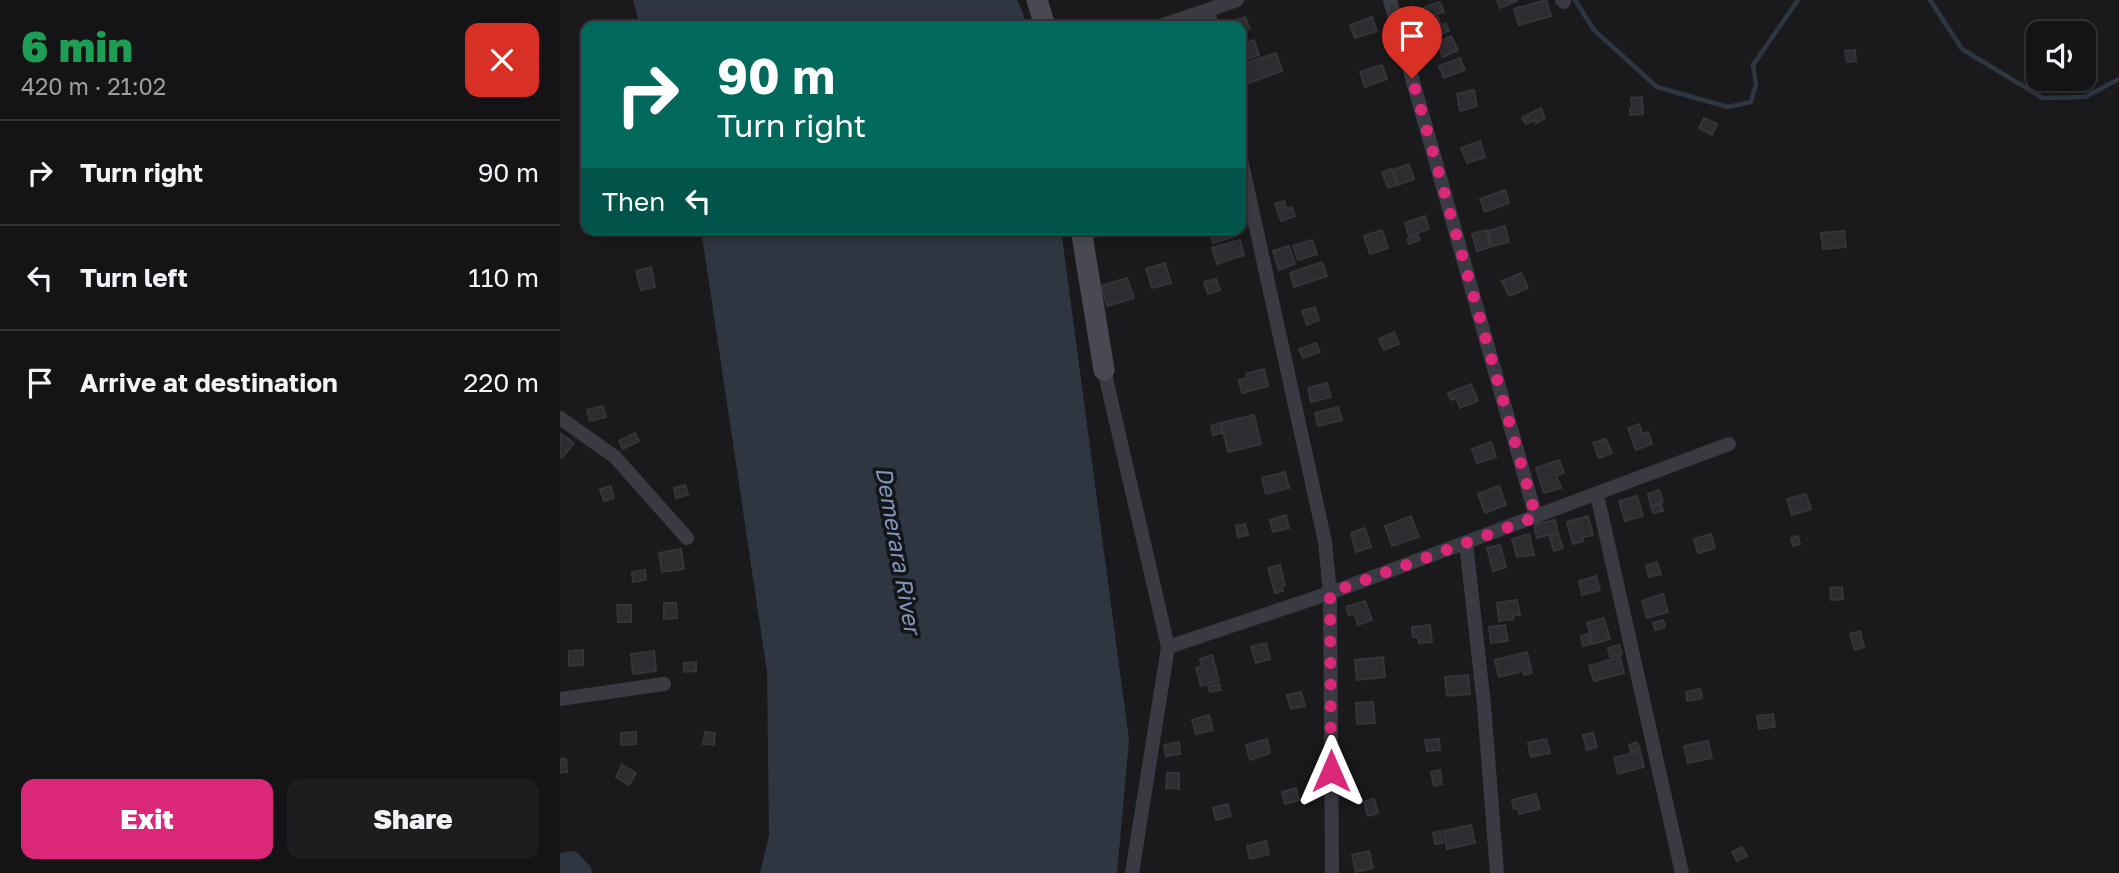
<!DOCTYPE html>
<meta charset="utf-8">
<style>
:root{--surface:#141416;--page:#1d1d1f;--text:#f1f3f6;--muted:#9d9ea1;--line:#333335;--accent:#db2777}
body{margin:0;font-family:"Golos Text",sans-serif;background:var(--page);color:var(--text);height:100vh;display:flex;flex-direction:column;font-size:26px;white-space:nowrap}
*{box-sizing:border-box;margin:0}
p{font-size:23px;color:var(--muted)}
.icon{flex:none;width:38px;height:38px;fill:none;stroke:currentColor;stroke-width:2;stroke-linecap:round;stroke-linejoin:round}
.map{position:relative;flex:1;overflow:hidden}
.side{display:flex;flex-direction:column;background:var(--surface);width:560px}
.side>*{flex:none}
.banner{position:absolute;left:21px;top:21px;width:665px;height:214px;border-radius:14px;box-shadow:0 4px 10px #0003,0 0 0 2px var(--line);background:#00695c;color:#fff;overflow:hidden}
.buttons{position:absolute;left:1466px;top:21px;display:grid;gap:14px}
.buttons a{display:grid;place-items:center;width:70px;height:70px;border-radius:14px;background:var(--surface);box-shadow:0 4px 10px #0003,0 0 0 2px var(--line);font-size:35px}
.pin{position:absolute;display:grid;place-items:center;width:60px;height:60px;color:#fff;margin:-72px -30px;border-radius:50% 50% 50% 0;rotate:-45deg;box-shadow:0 0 7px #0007}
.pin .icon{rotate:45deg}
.me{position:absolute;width:77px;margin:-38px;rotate:0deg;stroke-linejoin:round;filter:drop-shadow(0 0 5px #0008)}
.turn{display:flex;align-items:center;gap:24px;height:147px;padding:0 21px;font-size:32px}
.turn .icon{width:91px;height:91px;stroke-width:2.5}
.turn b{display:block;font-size:49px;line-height:60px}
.then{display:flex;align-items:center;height:66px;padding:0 21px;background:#0003;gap:14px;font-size:26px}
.round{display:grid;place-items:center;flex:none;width:74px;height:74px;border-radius:14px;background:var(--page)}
.headline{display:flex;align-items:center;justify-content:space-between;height:119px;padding:0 21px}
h1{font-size:42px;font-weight:800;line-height:52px;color:#1e9e55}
.button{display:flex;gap:14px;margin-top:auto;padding:14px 21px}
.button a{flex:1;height:80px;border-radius:14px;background:var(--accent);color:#fff;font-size:28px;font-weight:800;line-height:80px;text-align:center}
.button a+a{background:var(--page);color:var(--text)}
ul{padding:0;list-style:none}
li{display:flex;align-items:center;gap:21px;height:105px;padding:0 21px;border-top:2px solid var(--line)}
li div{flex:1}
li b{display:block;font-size:26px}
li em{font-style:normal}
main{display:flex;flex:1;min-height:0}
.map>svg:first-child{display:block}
</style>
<main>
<section class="side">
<div class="headline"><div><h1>6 min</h1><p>420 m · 21:02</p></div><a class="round" style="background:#d93025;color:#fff"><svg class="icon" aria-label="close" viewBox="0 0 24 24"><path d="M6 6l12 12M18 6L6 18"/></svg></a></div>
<ul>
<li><svg class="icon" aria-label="right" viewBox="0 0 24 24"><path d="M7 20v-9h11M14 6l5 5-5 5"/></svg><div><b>Turn right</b></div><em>90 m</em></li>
<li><svg class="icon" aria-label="left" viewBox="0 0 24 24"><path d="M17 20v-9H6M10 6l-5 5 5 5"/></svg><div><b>Turn left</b></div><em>110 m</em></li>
<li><svg class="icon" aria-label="arrive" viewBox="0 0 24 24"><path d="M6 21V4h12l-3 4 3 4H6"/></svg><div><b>Arrive at destination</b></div><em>220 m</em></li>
</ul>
<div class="button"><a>Exit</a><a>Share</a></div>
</section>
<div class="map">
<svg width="1559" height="873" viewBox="0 0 1559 873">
<rect width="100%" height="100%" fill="#1a1a1d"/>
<path fill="#2e3642" d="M73,0H457L463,13L465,26H80Z
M141,229H501L569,740L557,873H200L209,835L207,672Z"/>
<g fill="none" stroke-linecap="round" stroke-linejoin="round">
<path stroke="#2e3642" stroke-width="4.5" d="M1015,0L1034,30L1097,87L1168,107L1191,102L1196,84L1193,65L1238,0
M1370,0L1402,49L1483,98L1525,97L1559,79"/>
<path stroke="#2e3642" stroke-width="24" d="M0,866L11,863L20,873"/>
</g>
<path fill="#2d2d31" stroke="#343439" stroke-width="2" d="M937,0H958L940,8Z
M986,0L991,16L959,25L954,9Z
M880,2L884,12L863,19L859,9Z
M685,17L690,29L681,32V26H677L675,21Z
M812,17L817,31L795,38L790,25Z
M878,17L881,25L886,24L889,31L860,41L855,25Z
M891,36L898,50L883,57L877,43Z
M694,40L699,55L681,61V44Z
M1295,50L1296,61L1287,62L1285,51Z
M716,53L722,71L689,83L683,64Z
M900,58L905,70L884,78L879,66Z
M822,65L827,79L805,87L800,72Z
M914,90L917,106L900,111L897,94Z
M1082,97L1083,114L1070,115V108H1072L1071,98Z
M981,108L985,118L976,123L975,120L966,124L962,118Z
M1144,118L1157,124L1152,135L1139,128Z
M920,141L925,157L907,163L901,148Z
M849,164L854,179L838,185L833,170Z
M831,169L836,185L828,188L822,172Z
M945,190L949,203L925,212L920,199Z
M724,201L727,209L732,207L735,216L721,221L715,204Z
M865,216L869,229L849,236L845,223Z
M945,226L949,242L932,246L928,231Z
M532,229H544L545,235L534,237Z
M649,229H674L675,236L653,243Z
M822,230L828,248L810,254L804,236Z
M926,230L930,247L917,251L912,234Z
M1284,231L1286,247L1263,249L1261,233Z
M858,235L860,240L849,244L847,239Z
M680,240L684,255L657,264L652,248Z
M752,240L757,254L738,260L733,246Z
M729,246L735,264L719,270L713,251Z
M762,262L767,276L734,287L730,273Z
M605,263L611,283L592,288L586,269Z
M91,267L95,287L81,290L76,271Z
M961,273L968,288L949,296L942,281Z
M567,278L574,298L547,306L541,286Z
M656,279L660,290L648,294L644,282Z
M755,307L759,320L747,325L742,311Z
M834,332L839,344L824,350L819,339Z
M756,343L760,352L743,358L739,349Z
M704,369L708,386L682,393L679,380L687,378L686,374Z
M767,383L771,397L751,402L748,388Z
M911,384L918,401L900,408L896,398L891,400L888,393Z
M43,406L46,417L30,421L27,410Z
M778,407L782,420L758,426L755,413Z
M694,415L701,444L668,452L661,423Z
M660,423L662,433L653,435L651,426Z
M1079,424L1082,434L1088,432L1092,444L1076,450L1068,428Z
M0,433L14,443L2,458L0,457Z
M75,433L79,441L63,449L59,441Z
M1046,439L1052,453L1039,458L1033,443Z
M931,442L936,457L917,463L912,449Z
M999,460L1004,473L996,475L1001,488L984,493L976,468Z
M725,472L729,488L706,494L702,478Z
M125,485L128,495L116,498L114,488Z
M51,486L54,498L44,501L40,489Z
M939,486L946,505L925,513L918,494Z
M1099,490L1103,502L1091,506L1088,494Z
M1246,494L1251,509L1232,515L1227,499Z
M1077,496L1083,516L1065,521L1059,501Z
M1101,504L1103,511L1093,513L1091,507Z
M726,515L729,528L713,532L710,520Z
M851,516L859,537L832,546L825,526Z
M1028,516L1033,535L1023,537V541L1013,544L1007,522Z
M995,520L998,532L977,538L974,525Z
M685,524L688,535L678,537L676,526Z
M805,528L811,547L796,552L791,533Z
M998,533L1003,548L994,551L989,535Z
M969,534L974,555L957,557L952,539Z
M1151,534L1155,548L1138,553L1134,539Z
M1238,536L1240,544L1233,546L1231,538Z
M940,545L946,567L933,571L927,548Z
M121,549L124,569L102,572L99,553Z
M1097,562L1101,574L1089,577L1086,566Z
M720,565L725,585L722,586L723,591L715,593L708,568Z
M85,570L86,580L73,582L72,572Z
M1036,576L1040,590L1022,595L1019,581Z
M1282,587L1283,599L1271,600L1270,588Z
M1103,594L1108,612L1087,618L1082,601Z
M957,600L960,615L953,616V619L939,621L937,603Z
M805,601L812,620L798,625L794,613L789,615L786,607Z
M104,603H116L117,618L104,619Z
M57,605H71V622H58Z
M1044,618L1050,639L1033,644L1027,623Z
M1103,620L1105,627L1095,630L1093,623Z
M870,625L872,642L859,643L858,637H853L852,627Z
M945,625L948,641L931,643L929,627Z
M1300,631L1304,647L1295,650L1290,634Z
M1028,634L1031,644L1023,646L1021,636Z
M706,643L710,659L696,663L691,647Z
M1059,645L1062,654L1050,657L1048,648Z
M23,650V665L9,666V651Z
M94,651L96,671L73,674L71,654Z
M967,652L972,673L964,675L963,671L939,677L935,660Z
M652,655L659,681L641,686L636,668L642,666L640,659Z
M823,657L825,677L797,680L795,660Z
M1060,657L1064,673L1034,681L1029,666Z
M136,662V671L124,672V663Z
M908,675L910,694L887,696L885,677Z
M659,684L661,690L650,692L648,687Z
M1140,689L1142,698L1127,701L1126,692Z
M741,692L745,706L731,709L727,695Z
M813,702L815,723L797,724L796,703Z
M1213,714L1215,727L1199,729L1197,716Z
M649,715L653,730L636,734L632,720Z
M76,732V744L61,745V733Z
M145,732L155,733L154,745L143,744Z
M1033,733L1037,747L1027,750L1023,735Z
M707,739L710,753L690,760L686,745Z
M879,739L880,750L867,751L865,740Z
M986,739L990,753L971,757L968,743Z
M1148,741L1152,758L1128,763L1124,746Z
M619,742L620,754L606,756L604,745Z
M1077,742L1080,750L1071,752L1069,745Z
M1080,751L1084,767L1058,774L1054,758Z
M0,759H6L7,772L0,773Z
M62,765L76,773L69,785L56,777Z
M880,770L882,784L874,786L871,772Z
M607,773H619V789L606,788Z
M736,788L739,800L725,804L722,792Z
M976,794L980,809L959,814L958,808L954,809L952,800Z
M814,799L818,813L808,816L804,802Z
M668,804L671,816L656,820L653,808Z
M911,825L915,843L887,849L883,831Z
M880,831L883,843L875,844L873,833Z
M706,841L709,854L690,859L687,846Z
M1182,847L1187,856L1177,861L1172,852Z
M809,851L813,868L796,872L792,855Z"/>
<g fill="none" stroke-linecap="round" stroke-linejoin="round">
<path stroke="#3a3a42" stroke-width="14" d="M830,0L976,517
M1002,0L1004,2
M648,10L652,26
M600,26L677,0
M681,159L765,542L770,593L772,873
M544,370L608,647
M0,418L55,457L127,538
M1037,495L1122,873
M906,543L924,705L937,873
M0,699L104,684
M572,873L608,647L770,593L1169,444"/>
<path stroke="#484952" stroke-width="21" d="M477,0L485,26
M521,229L544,370"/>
</g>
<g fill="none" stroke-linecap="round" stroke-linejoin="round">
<path stroke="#db2777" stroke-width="12" stroke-dasharray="0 21.6" d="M771,771L770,593L976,517L852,78"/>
</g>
<g text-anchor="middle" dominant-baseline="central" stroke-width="7" stroke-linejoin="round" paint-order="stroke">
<g font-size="23" font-style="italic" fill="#7f95bb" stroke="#151518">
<text transform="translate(339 550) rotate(80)">Demerara River</text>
</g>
</g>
</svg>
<div class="buttons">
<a><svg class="icon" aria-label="sound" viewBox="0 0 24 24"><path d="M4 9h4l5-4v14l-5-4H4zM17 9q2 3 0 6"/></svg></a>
</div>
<div class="pin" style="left:852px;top:78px;background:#d93025"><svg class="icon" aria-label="arrive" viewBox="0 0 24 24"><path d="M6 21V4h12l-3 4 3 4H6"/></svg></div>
<svg class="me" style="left:771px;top:771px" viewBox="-20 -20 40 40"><path d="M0-17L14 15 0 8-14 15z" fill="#db2777" stroke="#fff" stroke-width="4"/></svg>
<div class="banner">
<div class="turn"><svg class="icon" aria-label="right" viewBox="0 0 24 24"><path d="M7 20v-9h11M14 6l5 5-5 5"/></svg><div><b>90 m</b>Turn right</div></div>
<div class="then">Then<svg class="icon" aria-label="left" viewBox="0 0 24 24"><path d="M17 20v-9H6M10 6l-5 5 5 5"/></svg></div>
</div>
</div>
</main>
